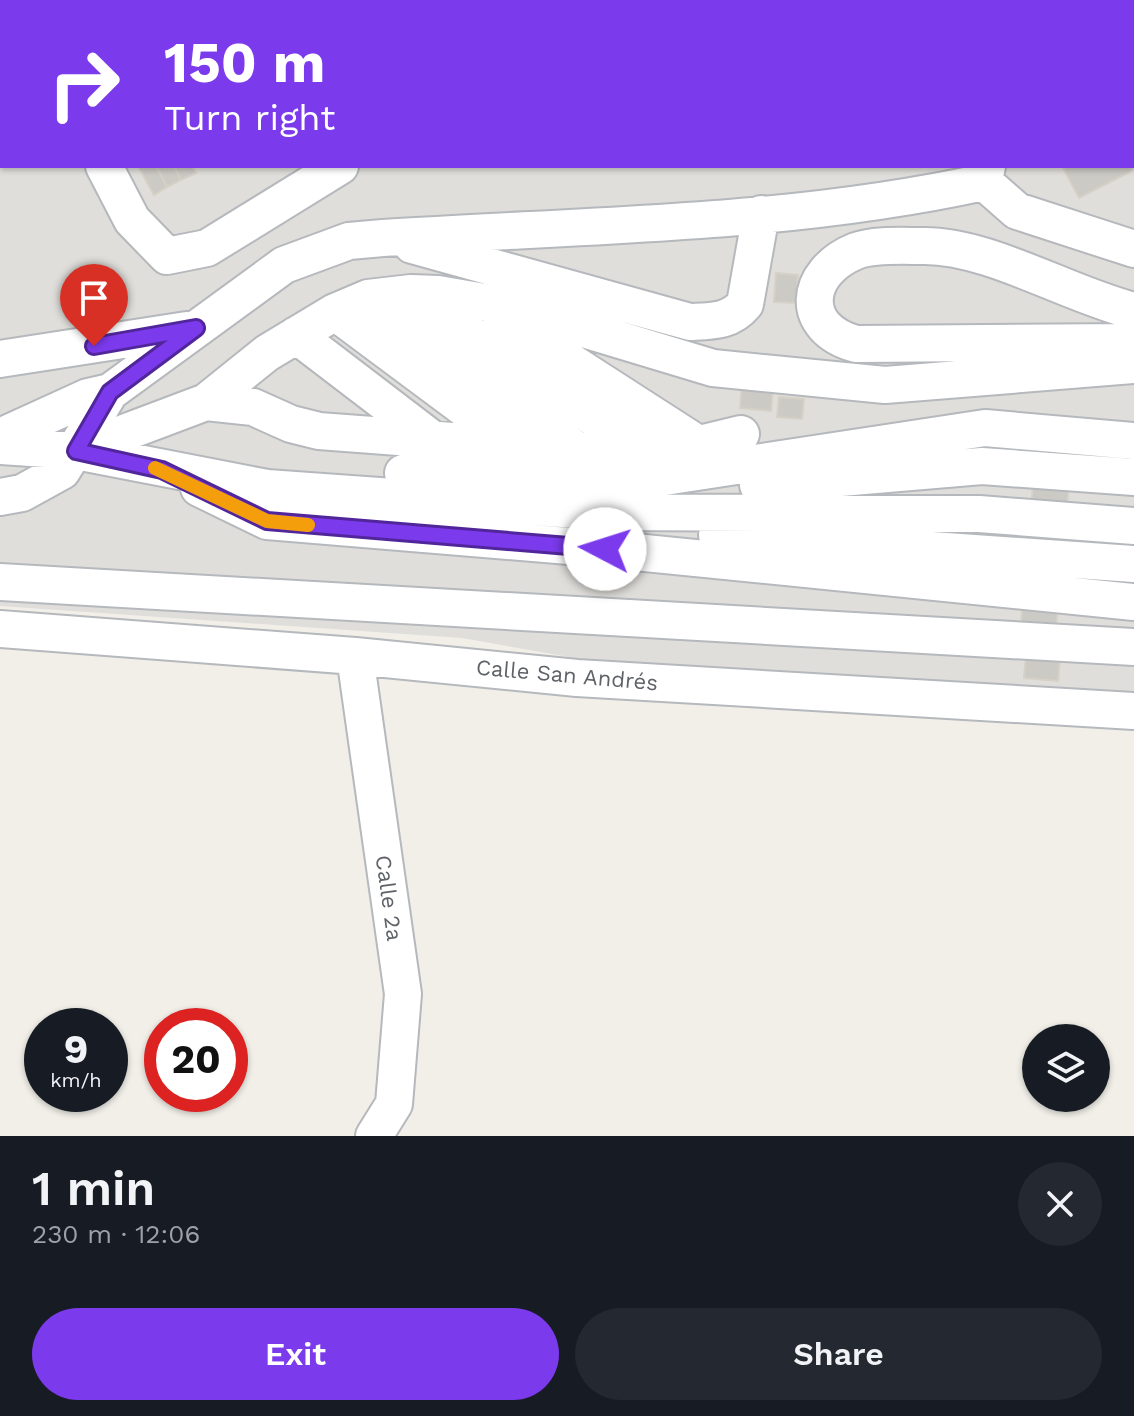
<!DOCTYPE html>
<meta charset="utf-8">
<style>
:root{--surface:#171b24;--page:#242831;--text:#f1f3f6;--muted:#9ea1a6;--accent:#7c3aed}
body{margin:0;font-family:"Work Sans",sans-serif;background:var(--page);color:var(--text);height:100vh;display:flex;flex-direction:column;font-size:30px;white-space:nowrap}
*{box-sizing:border-box;margin:0}
p{font-size:26px;color:var(--muted)}
.icon{flex:none;width:44px;height:44px;fill:none;stroke:currentColor;stroke-width:2;stroke-linecap:round;stroke-linejoin:round}
.map{position:relative;height:1136px;overflow:hidden}
.side{display:flex;flex-direction:column;background:var(--surface);flex:1}
.side>*{flex:none}
.guide{position:absolute;left:0px;top:0px;width:1134px;height:168px;box-shadow:0 2px 6px #0004;background:#7c3aed;color:#fff;overflow:hidden}
.buttons{position:absolute;left:1022px;top:1024px;display:grid;gap:16px}
.buttons a{display:grid;place-items:center;width:88px;height:88px;border-radius:50%;background:var(--surface);box-shadow:0 2px 6px #0004;font-size:40px}
.speed{position:absolute;left:24px;top:1008px;display:flex;gap:16px;font-size:40px;font-weight:700;text-align:center}
.speed>*{display:grid;place-content:center;width:104px;height:104px;border-radius:50%;background:var(--surface);box-shadow:0 2px 6px #0004;line-height:1}
.speed small{font-size:20px;font-weight:400}
.speed .limit{border:12px solid #d22;background:#fff;color:#111}
.pin{position:absolute;display:grid;place-items:center;width:68px;height:68px;color:#fff;margin:-82px -34px;border-radius:50% 50% 50% 0;rotate:-45deg;box-shadow:0 0 8px #0007}
.pin .icon{rotate:45deg}
.me{position:absolute;width:88px;margin:-44px;rotate:275deg;stroke-linejoin:round;filter:drop-shadow(0 0 6px #0008)}
.turn{display:flex;align-items:center;gap:28px;height:168px;padding:0 32px;font-size:36px}
.turn .icon{width:104px;height:104px;stroke-width:2.5}
.turn b{display:block;font-size:56px;line-height:68px}
.round{display:grid;place-items:center;flex:none;width:84px;height:84px;border-radius:42px;background:var(--page)}
.headline{display:flex;align-items:center;justify-content:space-between;height:136px;padding:0 32px}
h1{font-size:48px;font-weight:600;line-height:60px}
.button{display:flex;gap:16px;margin-top:auto;padding:16px 32px}
.button a{flex:1;height:92px;border-radius:48px;background:var(--accent);color:#fff;font-size:32px;font-weight:600;line-height:92px;text-align:center}
.button a+a{background:var(--page);color:var(--text)}
.map>svg:first-child{display:block}
</style>
<div class="map">
<svg width="1134" height="1136" viewBox="0 0 1134 1136">
<rect width="100%" height="100%" fill="#f1efe8"/>
<path fill="#e0deda" fill-rule="evenodd" d="M0,0H1134V696L597,662L462,638L0,606ZM2,2H1132V166H2Z"/>
<path fill="#cccac5" stroke="#d6d1c6" stroke-width="2" d="M1134,112V170L1079,198L1062,166H1132Z
M138,166H156L167,187L154,195Z
M156,166H174L181,180L167,187Z
M174,166H192L196,173L181,180Z
M776,273L798,275L796,303L774,302Z
M742,384L773,387L771,411L740,408Z
M779,397L804,399L802,419L777,417Z
M1039,415L1055,416L1050,471L1069,483L1056,627L1021,624Z
M1026,654L1060,657L1058,681L1024,678Z"/>
<g fill="none" stroke-linecap="round" stroke-linejoin="round">
<defs>
<path id="minor" d="M6,0L8,2
M272,0V2
M660,0L661,2
M1021,0L1022,2
M817,2L820,0
M914,2L918,0
M1132,14L1134,13
M104,166L132,220L167,256L207,248L340,166
M987,166L984,182L1017,211L1134,249
M412,245L690,322C712,321 730,322 745,304L761,214
M413,295L649,455
M368,298L578,451
M335,312L515,446
M501,317L698,444
M296,335L432,439
M1131,342L856,344C798,328 804,272 856,251C874,244 904,246 923,246C988,245 1069,295 1134,311
M0,359L187,330
M206,402L253,407L291,424L319,431L650,456L741,434
M0,437L88,397L110,392
M0,446L76,451L267,488L605,512L979,514L1134,526
M76,451L206,402L267,353L335,312L368,298L411,293L438,294L507,306L713,368L885,385L1134,365
M403,473L605,486L985,428L1134,441
M758,485L982,466L1134,477
M199,488L267,521L605,549L1134,602
M0,497L22,493L62,471L110,392L284,265L349,241L383,238C583,225 788,225 984,182
M717,535L1134,564
M0,582L1134,647
M0,629L355,656L577,678L1134,711
M355,656L403,994L394,1104L374,1136"/>
</defs>
<use href="#minor" stroke="#b5b8bc" stroke-width="40"/>
<use href="#minor" stroke="#fff" stroke-width="36"/>
</g>
<g fill="none" stroke-linecap="round" stroke-linejoin="round">
<defs>
<path id="route" d="M94,346L196,328L110,392L76,451L162,470L267,521L605,549"/>
</defs>
<use href="#route" stroke="#51269a" stroke-width="20"/>
<use href="#route" stroke="#7c3aed" stroke-width="14"/>
<path stroke="#f59e0b" stroke-width="14" d="M155,468L267,521L308,525"/>
</g>
<g text-anchor="middle" dominant-baseline="central" stroke-width="8" stroke-linejoin="round" paint-order="stroke">
<g font-size="22" fill="#5f6368" stroke="#fff">
<text transform="translate(567 675) rotate(5)">Calle San Andrés</text>
<text transform="translate(389 898) rotate(82)">Calle 2a</text>
</g>
</g>
</svg>
<div class="buttons">
<a><svg class="icon" aria-label="layers" viewBox="0 0 24 24"><path d="M12 4l9 5-9 5-9-5zM3 14l9 5 9-5"/></svg></a>
</div>
<div class="speed"><div>9<small>km/h</small></div><div class="limit">20</div></div>
<div class="pin" style="left:94px;top:346px;background:#d93025"><svg class="icon" aria-label="arrive" viewBox="0 0 24 24"><path d="M6 21V4h12l-3 4 3 4H6"/></svg></div>
<svg class="me" style="left:605px;top:549px" viewBox="-20 -20 40 40"><circle r="19" fill="#fff"/><path d="M0-13L10 11 0 6-10 11z" fill="#7c3aed"/></svg>
<div class="guide">
<div class="turn"><svg class="icon" aria-label="right" viewBox="0 0 24 24"><path d="M7 20v-9h11M14 6l5 5-5 5"/></svg><div><b>150 m</b>Turn right</div></div>
</div>
</div>
<section class="side">
<div class="headline"><div><h1>1 min</h1><p>230 m · 12:06</p></div><a class="round"><svg class="icon" aria-label="close" viewBox="0 0 24 24"><path d="M6 6l12 12M18 6L6 18"/></svg></a></div>
<div class="button"><a>Exit</a><a>Share</a></div>
</section>
